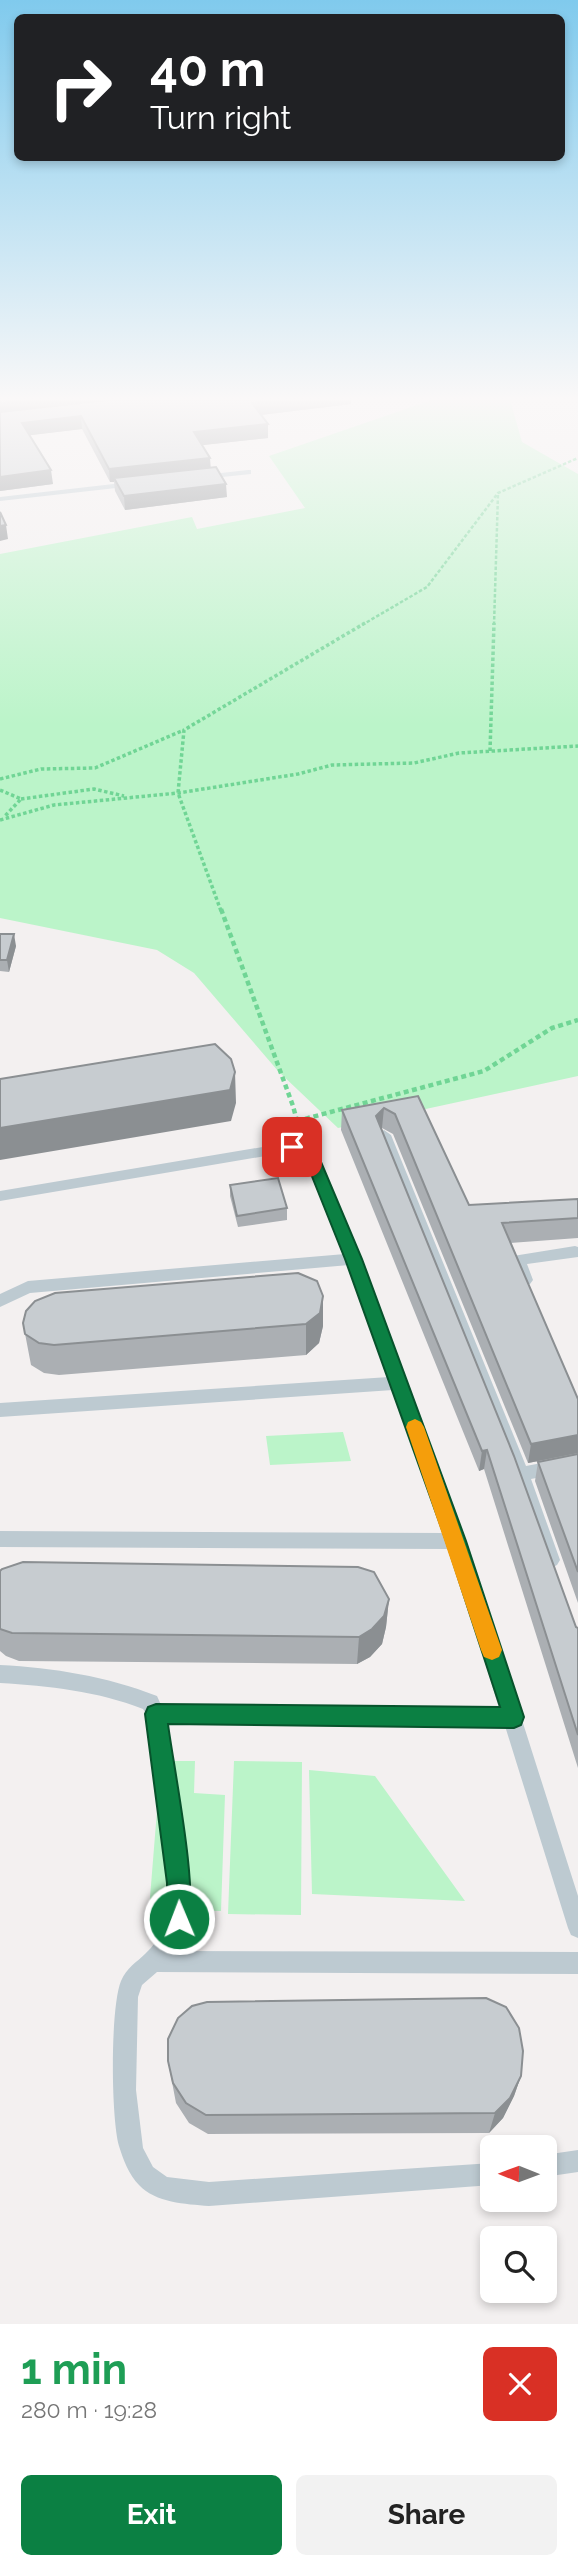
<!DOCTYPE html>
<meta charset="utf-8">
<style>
:root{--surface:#fff;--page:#f2f2f2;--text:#222;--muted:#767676;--accent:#0b8043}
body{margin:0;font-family:Raleway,sans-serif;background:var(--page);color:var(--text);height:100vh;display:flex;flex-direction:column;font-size:26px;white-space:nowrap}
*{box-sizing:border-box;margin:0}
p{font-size:23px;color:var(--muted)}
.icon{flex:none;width:38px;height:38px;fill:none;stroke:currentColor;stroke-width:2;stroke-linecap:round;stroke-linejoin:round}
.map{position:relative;height:2324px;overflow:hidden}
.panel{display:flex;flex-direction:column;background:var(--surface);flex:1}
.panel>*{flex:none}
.guide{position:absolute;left:14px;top:14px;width:551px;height:147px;border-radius:10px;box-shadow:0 4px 10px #0003;background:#202124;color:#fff;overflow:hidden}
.needle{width:46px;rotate:271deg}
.tools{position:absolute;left:480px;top:2135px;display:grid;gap:14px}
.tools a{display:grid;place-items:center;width:77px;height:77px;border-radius:10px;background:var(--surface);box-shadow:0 4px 10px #0003;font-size:35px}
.pin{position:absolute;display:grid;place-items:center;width:60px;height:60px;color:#fff;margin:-30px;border-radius:14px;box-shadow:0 4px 10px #0006}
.me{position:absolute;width:77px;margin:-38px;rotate:359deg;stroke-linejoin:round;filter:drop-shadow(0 0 5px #0008)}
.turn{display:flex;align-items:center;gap:24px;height:147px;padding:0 21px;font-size:32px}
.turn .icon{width:91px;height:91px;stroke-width:2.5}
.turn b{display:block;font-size:49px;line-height:60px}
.round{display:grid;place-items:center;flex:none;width:74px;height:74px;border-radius:10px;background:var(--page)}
.summary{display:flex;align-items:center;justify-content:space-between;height:119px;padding:0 21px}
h1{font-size:42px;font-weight:700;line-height:52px;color:#1e9e55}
.action{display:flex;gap:14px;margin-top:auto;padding:14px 21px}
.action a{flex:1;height:80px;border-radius:10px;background:var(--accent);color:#fff;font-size:28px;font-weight:700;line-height:80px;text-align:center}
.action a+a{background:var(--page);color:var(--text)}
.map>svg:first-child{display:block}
</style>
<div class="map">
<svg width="578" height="2324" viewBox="0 0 578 2324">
<rect width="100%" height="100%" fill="#f3f0f0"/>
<path fill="#bbf4c9" d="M432,400H510L522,442L578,474V1076L338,1128L278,1071L194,973L157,950L0,918V554L192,517L197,529L305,508L269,456Z
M343,1432L351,1461L270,1465L266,1436Z
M161,1761H195L194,1793L225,1795L221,1911L149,1910Z
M234,1761L302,1762L301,1915L228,1914Z
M309,1770L375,1776L465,1901L312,1894Z"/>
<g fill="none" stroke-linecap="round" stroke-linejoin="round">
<path stroke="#70d595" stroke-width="2.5" stroke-dasharray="3.5 2" stroke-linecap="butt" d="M362,625L427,587L498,493L578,458
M494,625L498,494"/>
<path stroke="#70d595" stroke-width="3.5" stroke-dasharray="3.5 2.5" stroke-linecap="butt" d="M490,751L494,623
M0,779L41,769L95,768L184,730
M0,790L21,799L4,817
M21,799L94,789L124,796
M0,820L54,805L178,793L298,774L332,765L414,763L459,753L578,746
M221,911L178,793L184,730L365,623"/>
<path stroke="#70d595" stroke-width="4.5" stroke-dasharray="5 3.5" stroke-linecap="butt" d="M221,909L293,1106L297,1121L295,1133
M297,1121L484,1071L552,1028L578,1020"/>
<path fill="#bdcad1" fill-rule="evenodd" d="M248,470H251V474L203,479L199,477L203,475Z
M131,482H134V486L0,501V497Z
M384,1130L391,1135L526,1466L578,1456V1470L531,1479L560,1560L557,1565L551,1568L545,1565L542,1560L513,1474L377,1135Z
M292,1142L297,1144L323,1166L361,1259L465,1541L519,1710L523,1717L522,1720L578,1896V1938L571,1935L568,1928L505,1726L167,1723L190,1906L184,1928L174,1951L578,1952V1974L157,1972L142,1985L138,1997L136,2090L143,2148L153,2167L167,2177L209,2182L492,2163V2185L209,2206C185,2204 156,2203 139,2185C129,2175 123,2159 119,2146C111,2118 110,2008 121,1981C127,1967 136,1963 146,1953C159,1941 167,1923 170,1906L147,1715L143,1709C97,1691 49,1686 0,1683V1665C54,1668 106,1676 157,1696L161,1705L499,1708L450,1549L0,1547V1531L445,1533L393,1390L0,1417V1403L389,1377L349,1265L30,1293L0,1307V1294L28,1281L345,1254L310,1169L289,1152L0,1201V1191Z
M575,1246L578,1247V1257L527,1264L533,1280L530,1284H520L511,1260L513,1256Z
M578,2150V2172L544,2177V2155Z"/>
</g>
<path fill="#abafb3" d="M0,400H351V404L261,415L268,438L202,445L210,467L227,497L125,510L115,491L114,482H110L82,429L30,435L53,484L0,491Z
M0,934L16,946L9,972L0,971Z
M418,1096L469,1205L578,1199V1238L510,1243L578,1399V1454L528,1463L393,1134L382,1128L381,1129L576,1627L578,1628V1768L484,1469L479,1471L341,1130L342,1110Z
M230,1185L287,1208V1220L238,1227L230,1196Z
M55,1293L323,1326L319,1343L306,1355L59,1375L44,1373L31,1365L23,1323Z
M578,1454V1603L535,1481L538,1462Z
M0,1571L389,1599L386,1627L382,1644L370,1657L357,1664L19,1661L6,1656L0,1651Z
M168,2061L521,2076L514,2096L503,2118L489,2133L208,2134L189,2123L176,2103Z"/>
<path fill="#8b8f92" d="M32,400H152L0,416V403Z
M279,400H351V404L252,416V403Z
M81,416L82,429L24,436L22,423Z
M268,424V438L195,446L194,432Z
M210,458L211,471L114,478V482H110L109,469Z
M51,470L53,484L0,491V477Z
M226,484L227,497L125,510L124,496Z
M6,525L8,539L0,541V526Z
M14,934L16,946L9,972L7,960Z
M235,1072L236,1103L231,1121L0,1160V1128Z
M384,1108L382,1128L375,1136L376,1116Z
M323,1296V1326L319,1343L306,1355V1324Z
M578,1435V1453L528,1463L531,1444Z
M487,1450L484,1469L479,1471L482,1451Z
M389,1599L386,1627L382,1644L370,1657L357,1664L359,1637Z
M521,2076L514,2096L503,2118L489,2133L495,2113Z"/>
<path fill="#c7ccd0" stroke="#8b8f92" stroke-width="2" d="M0,400H32L0,403Z
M108,400H279L252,403L268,424L194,432L210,458L109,469L81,416L22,423L51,470L0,477V412Z
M216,467L226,484L124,496L114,478Z
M0,512L6,525L0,526Z
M0,934H14L7,960H0Z
M215,1044L231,1059L235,1072L230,1090L0,1128V1079Z
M418,1096L469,1205L578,1199V1218L502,1223L578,1399V1435L531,1444L395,1114L384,1108L376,1116L514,1456L576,1627L578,1628V1735L487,1450L482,1451L342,1110Z
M278,1178L287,1208L237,1216L230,1185Z
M298,1273L317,1281L323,1296L320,1313L306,1324L54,1345L39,1343L25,1334L23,1323L26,1311L35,1301L55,1293Z
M578,1454V1572L538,1462Z
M23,1562L358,1567L374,1572L389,1599L384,1616L372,1629L359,1637L12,1633L0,1629V1571L2,1569Z
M486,1998L506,2007L519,2028L523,2051L521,2076L510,2098L495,2113L206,2115L186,2103L173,2083L168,2061V2039L178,2018L192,2006L207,2002Z"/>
<linearGradient id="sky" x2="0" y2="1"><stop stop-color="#80caed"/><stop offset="0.55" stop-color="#faf8f8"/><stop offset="1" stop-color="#faf8f8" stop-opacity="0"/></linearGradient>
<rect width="578" height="725" fill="url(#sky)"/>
<path fill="#0b8043" stroke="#07532c" stroke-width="2" d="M292,1142L321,1162L362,1259L466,1541L524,1717L521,1725L514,1728L168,1724C173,1764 200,1897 187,1927L179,1931L171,1927L167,1919V1883L145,1714L148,1707L156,1704L500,1707L446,1541L345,1259L309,1169L284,1147Z"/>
<path fill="#f59e0b" d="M415,1419L421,1422L424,1427L502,1650L499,1657L492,1660L484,1657L481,1650L406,1427L408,1422Z"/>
</svg>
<div class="tools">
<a><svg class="needle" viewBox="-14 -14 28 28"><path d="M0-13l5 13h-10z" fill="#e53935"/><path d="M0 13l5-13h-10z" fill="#767676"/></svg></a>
<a><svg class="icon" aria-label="search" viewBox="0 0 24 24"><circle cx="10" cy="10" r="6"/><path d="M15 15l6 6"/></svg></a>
</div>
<div class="pin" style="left:292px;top:1147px;background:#d93025"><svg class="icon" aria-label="arrive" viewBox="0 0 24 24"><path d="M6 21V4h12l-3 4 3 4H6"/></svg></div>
<svg class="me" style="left:179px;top:1919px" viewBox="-20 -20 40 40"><circle r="17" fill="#0b8043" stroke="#fff" stroke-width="3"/><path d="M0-11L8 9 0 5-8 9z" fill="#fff"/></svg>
<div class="guide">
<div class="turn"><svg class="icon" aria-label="right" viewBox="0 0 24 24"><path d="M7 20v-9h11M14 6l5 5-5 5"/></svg><div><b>40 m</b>Turn right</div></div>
</div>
</div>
<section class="panel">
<div class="summary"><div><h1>1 min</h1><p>280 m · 19:28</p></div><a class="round" style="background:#d93025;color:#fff"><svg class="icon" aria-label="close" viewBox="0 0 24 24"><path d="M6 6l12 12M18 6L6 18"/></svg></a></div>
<div class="action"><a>Exit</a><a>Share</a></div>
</section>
